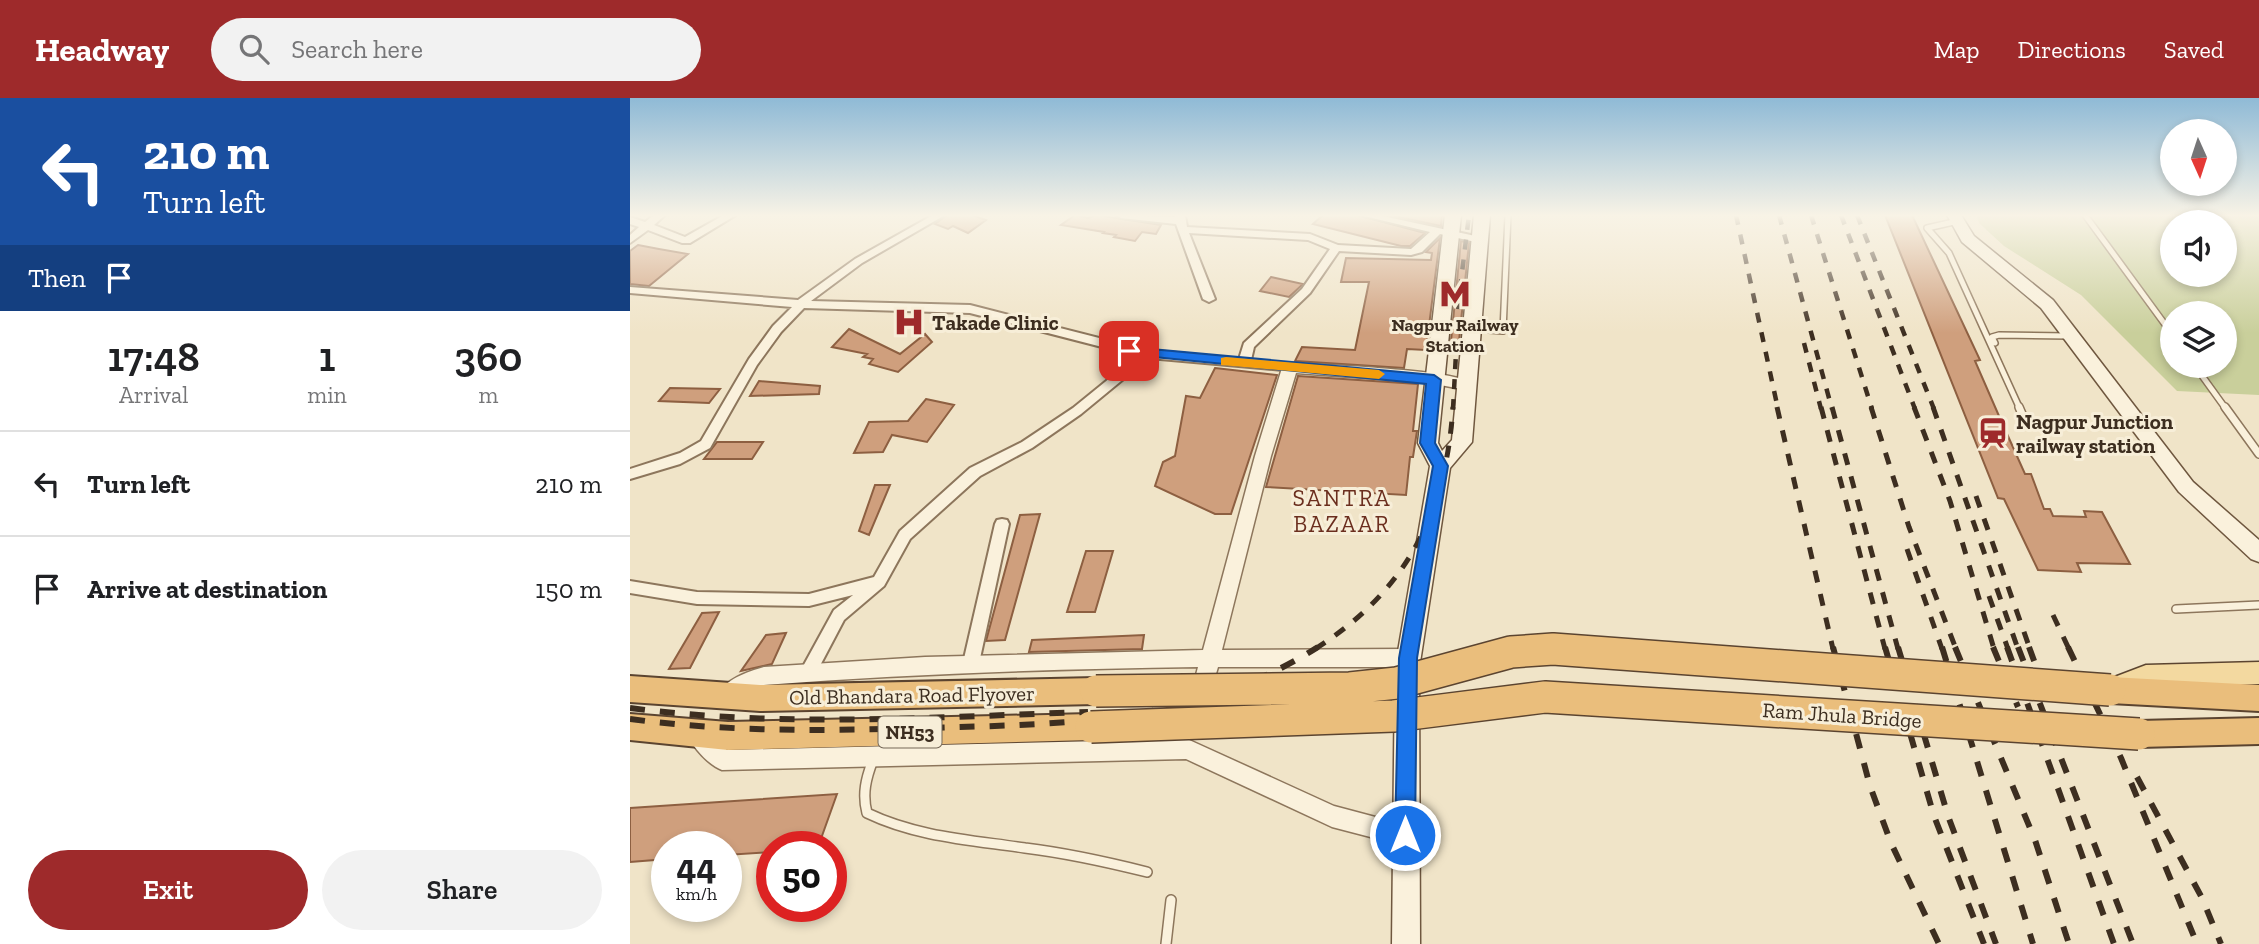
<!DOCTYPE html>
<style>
:root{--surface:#fff;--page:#f2f2f2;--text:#202124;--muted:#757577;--line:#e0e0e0;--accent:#9e2a2b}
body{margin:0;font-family:"Zilla Slab",serif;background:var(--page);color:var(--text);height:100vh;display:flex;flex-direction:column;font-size:26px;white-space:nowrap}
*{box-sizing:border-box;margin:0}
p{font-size:23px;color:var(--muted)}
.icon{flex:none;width:38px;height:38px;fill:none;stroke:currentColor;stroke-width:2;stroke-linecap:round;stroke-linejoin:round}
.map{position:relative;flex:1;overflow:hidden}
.details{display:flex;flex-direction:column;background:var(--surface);width:630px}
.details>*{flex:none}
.guide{background:#1a4fa0;color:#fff;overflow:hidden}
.needle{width:46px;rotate:177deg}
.controls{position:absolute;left:1530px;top:21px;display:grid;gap:14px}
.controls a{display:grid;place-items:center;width:77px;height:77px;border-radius:50%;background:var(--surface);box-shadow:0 4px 10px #0003;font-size:35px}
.speed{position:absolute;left:21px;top:733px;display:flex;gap:14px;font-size:35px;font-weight:700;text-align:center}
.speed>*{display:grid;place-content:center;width:91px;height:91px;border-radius:50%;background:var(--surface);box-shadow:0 4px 10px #0003;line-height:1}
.speed small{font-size:18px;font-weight:400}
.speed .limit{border:10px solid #d22;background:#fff;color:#111}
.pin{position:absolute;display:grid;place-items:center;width:60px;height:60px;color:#fff;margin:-30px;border-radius:14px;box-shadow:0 4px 10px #0006}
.me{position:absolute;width:77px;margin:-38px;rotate:0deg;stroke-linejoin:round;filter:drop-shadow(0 0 5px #0008)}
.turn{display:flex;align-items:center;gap:24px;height:147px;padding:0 28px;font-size:32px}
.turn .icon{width:91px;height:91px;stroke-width:2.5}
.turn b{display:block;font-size:49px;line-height:60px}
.then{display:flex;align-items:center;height:66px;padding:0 28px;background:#0003;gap:14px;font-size:26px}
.eta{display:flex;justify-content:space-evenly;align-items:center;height:119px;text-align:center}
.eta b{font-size:42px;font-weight:600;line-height:49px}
.action{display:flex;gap:14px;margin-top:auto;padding:14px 28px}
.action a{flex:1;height:80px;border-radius:42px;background:var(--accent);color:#fff;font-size:28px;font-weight:600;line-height:80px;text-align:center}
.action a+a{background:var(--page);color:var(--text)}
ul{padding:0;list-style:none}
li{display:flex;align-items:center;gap:21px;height:105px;padding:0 28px;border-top:2px solid var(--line)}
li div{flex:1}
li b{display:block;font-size:26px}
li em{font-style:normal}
header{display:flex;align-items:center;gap:42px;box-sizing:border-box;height:98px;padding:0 35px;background:var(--accent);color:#fff}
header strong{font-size:33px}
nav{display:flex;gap:38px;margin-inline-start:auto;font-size:24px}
.search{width:490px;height:63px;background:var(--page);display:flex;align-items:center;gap:18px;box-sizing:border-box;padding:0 24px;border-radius:38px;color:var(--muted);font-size:26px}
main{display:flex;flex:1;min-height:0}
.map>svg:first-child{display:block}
</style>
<header>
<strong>Headway</strong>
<div class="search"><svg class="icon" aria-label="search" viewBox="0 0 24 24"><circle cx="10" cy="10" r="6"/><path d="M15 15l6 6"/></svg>Search here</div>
<nav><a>Map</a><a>Directions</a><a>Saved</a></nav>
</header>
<main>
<section class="details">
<div class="guide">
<div class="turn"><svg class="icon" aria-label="left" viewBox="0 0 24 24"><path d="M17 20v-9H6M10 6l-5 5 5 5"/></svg><div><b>210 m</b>Turn left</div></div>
<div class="then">Then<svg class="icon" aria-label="arrive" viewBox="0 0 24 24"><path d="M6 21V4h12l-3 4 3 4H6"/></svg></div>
</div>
<div class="eta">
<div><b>17:48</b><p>Arrival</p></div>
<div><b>1</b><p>min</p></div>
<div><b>360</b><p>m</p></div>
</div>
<ul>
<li><svg class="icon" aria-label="left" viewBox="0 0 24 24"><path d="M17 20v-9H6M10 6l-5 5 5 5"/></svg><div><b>Turn left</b></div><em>210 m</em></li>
<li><svg class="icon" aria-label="arrive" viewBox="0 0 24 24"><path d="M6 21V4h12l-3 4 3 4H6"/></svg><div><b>Arrive at destination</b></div><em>150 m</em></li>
</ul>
<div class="action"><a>Exit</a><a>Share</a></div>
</section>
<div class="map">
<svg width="1629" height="846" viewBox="0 0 1629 846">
<rect width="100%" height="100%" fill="#f0e4c8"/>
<path fill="#c9cf9b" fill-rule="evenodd" d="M1346,117H1629V297L1547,293L1451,197L1374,148L1349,125ZM1542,124H1594V177H1542ZM1542,215H1594V268H1542Z"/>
<path fill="#cf9f7d" stroke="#8d5f41" stroke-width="2" d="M317,117H342L356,122L338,135L323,128L318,131L305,126Z
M445,117L458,120L467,117L531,127L526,136L512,134L505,143L484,139L486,137L473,135L474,134L431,127Z
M693,117H727L795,135L780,148H771L683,126Z
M759,117H812L811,128Z
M1255,117H1282L1350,262L1345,263L1369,318L1395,376H1401L1414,411H1420L1423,418L1456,419L1454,413L1472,414L1500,466L1447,465L1451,474L1408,472L1374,401L1368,400Z
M810,140L796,252L777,251L774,270L665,263L672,249L725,252L739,184H711L716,160L801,162L802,155L796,154Z
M831,143L839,145L828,253H820Z
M8,147L29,151L58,156L19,188L0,186V153Z
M641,179L673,186L659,199L630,193Z
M219,231L270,256L295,236L302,244L268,274L239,266L243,261L233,259L237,256L202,249Z
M585,270L647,277L601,416H585L525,388L533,364L545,358L556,298L570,300Z
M668,278L788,286L783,333H787L783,359H780L776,397L636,389Z
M129,283L190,288L189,296L120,298Z
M40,290L90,291L79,305L29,303Z
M296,301L324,307L297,344L262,337L253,354L224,355L239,324L278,323Z
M87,344H133L122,361H74Z
M245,387H260L239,437L229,433Z
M410,416L375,542L356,543L390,417Z
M456,453H483L465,514H437Z
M89,514L60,570L39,571L72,515Z
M156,535L142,566L111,573L136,537Z
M514,537L512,551L399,554L402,542Z
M207,696L188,749H142V754L96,757V749H37V761L0,764V710Z"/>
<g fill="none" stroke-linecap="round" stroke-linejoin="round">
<defs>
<path id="service-far2" d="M1455,117L1542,236
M1328,123L1297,130L1319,155L1390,311
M844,231L873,233L878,117
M1365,245L1362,239L1369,237L1438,238
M1565,268L1596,311"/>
<path id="service-far1" d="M1389,309L1395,323
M1595,309L1629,356
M1546,511L1629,507"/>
<path id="service" d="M243,662C236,680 232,696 237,715C287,739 341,742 395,750C436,755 477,764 517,774
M536,846L541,802"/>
<path id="minor" d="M24,117H35L24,127L55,139L94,117H106L60,145H52L18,132L0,145V137L9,129L0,126V119L15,124Z
M303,117H315L232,165L181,203L340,207L516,252L609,261L614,245L672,191L700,151L678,142L559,135L585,201L579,204L573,201L546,126L491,120L486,117L545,119V117H555L557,129L680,136L708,147L781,151L800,134L730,117H748L850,139L855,142L850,145L810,136L792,154L781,157L709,153L680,195L624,249L621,262L660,266L664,267L666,270L664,273L519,260L451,316L402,350L350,378L280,441L254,488L214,522L184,579L178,581L172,579L170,574L204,512L223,497L179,508L67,506L0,495V483L67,494L179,496L244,479L270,433L340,370L392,344L443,310L507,258L340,215L174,210L151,234L127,267L80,350L50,366L0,381V371L50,355L71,343L119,261L143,228L162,209L0,195V189L168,202L225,161Z
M372,421L377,422L379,426L349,565L347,570L341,572L335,570L333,565L365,426L367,422Z"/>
<path id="tertiary" d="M660,265C689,267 831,271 845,287L837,292L794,284L666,275L641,358L592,552L778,551L785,554L788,560L785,566L778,569H588L577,606L570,609L563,606L560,600L568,569C423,571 279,576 134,587C120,591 111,602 97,607L90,604L87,598C95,581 117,574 134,569L295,559L573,552L625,358L652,270Z
M68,627L75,630L97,652L557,641L704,708L783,729L786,737L783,745L775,748L702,729L556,661L92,672C79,667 63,650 58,637L61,630Z"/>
<path id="secondary" d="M815,117H831L808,345L812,353L822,342L844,117H860L842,344L820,370L789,571L790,846H762L765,571L800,368L788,345Z
M1317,117H1331L1344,138L1423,202L1563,384L1629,442V464L1621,461L1549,394L1411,210L1332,144Z"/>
<path id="primary" d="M1629,564V586L1517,589L1483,603L1474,599L1470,591L1474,583L1516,567Z"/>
<path id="trunk" d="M0,578L130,587L466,580L476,584L480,593L476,602L466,606L130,613L0,604Z
M1480,579L1629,587V613L1480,605L1470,601L1466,592L1470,583Z
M0,616L98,624L461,616L471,620L476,629L471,638L461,642L98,652L0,642Z
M1629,620V646L1509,649L1499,646L1494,636L1499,626L1509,623Z"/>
</defs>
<use href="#service-far2" stroke="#8d765c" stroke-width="8"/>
<use href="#service-far1" stroke="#8d765c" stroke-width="10"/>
<use href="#service" stroke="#8d765c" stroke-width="12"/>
<use href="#minor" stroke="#8d765c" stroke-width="4"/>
<use href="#tertiary" stroke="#8d765c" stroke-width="3"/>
<use href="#secondary" stroke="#6f573f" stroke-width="3"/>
<use href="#primary" stroke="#5b4430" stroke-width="3"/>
<use href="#trunk" stroke="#5b4430" stroke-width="4"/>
<use href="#service-far2" stroke="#faf1dc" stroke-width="5"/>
<use href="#service-far1" stroke="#faf1dc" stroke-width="7"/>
<use href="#service" stroke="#faf1dc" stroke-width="9"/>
<use href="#minor" fill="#faf1dc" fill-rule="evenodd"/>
<use href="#tertiary" fill="#faf1dc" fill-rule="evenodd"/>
<use href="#secondary" fill="#faf1dc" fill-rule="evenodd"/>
<use href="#primary" fill="#f3d9a0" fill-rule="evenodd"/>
<use href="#trunk" fill="#eabe7c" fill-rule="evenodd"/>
<path stroke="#3d2e20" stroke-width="4.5" stroke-dasharray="10 10" stroke-linecap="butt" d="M1106,117L1148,311
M1149,117L1202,311
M1181,117L1242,311
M1211,117L1285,311
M1227,117L1304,311
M1174,245L1191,311
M823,311L829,199L839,117"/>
<path stroke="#3d2e20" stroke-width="5" stroke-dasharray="12 12" stroke-linecap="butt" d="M1147,309L1203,551
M1191,309L1255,551
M1202,309L1268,551
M1241,309L1279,429L1326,551
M1284,309L1320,403L1364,551
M1303,309L1388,551
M1346,398L1400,551
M1277,451L1312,551
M1359,498L1378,551
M1423,517L1439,551
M685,551C777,493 816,415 823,309"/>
<path stroke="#3d2e20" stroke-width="6" stroke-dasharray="15 15" stroke-linecap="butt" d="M1203,549L1240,688L1261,745L1309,846
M1255,549L1304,718L1354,846
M1268,549L1318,718L1366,846
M1312,549L1403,846
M1325,549L1405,742L1439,846
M1363,549L1388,609
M1377,549L1484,846
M1388,549L1503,846
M1399,549L1411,582
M1438,549L1491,660L1567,846
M0,610C152,630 305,619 458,614
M0,621C98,634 194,633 293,630C434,626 565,627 688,549
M1507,679L1572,800L1591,846"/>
<defs>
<path id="trunk-bridge" d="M466,593L720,590L767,585L881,554L923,551L1480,592
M461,629L764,618L915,599L1509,636"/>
</defs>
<use href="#trunk-bridge" stroke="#5b4430" stroke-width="34" stroke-linecap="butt"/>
<use href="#trunk-bridge" stroke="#eabe7c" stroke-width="31"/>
</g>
<linearGradient id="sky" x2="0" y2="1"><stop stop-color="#8fbad6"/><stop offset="0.5" stop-color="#f8f3e6"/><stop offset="1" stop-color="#f8f3e6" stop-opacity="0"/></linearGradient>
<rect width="1629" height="235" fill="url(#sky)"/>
<path fill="#1a73e8" stroke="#114b97" stroke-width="2" d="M499,249L804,277L811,282L805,345L818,368L787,560L785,737L782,744L775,747L768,744L765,737L769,560L803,368L790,345L796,286L494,256L492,253Z"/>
<path fill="#f59e0b" d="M596,259L749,272L755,276L749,281L591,267V260Z"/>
<defs>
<symbol id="metro-bare" viewBox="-9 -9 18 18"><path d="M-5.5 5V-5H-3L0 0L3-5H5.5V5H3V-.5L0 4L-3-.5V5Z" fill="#9e2a2b" stroke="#f7eed8" stroke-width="2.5" paint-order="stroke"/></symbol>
<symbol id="hospital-bare" viewBox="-9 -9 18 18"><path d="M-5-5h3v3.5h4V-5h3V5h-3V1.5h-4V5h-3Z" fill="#9e2a2b" stroke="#f7eed8" stroke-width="2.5" paint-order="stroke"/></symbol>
<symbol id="station-bare" viewBox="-9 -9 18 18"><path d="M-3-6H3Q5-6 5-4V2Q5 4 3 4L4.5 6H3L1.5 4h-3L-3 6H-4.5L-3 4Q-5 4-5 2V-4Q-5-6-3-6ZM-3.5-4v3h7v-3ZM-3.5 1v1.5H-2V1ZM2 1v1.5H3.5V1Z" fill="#9e2a2b" stroke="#f7eed8" stroke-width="2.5" paint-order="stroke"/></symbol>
</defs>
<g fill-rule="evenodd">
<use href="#metro-bare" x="803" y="174" width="44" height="44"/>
<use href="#hospital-bare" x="257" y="202" width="44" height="44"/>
<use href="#station-bare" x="1341" y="313" width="44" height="44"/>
</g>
<g text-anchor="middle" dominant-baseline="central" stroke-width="6" stroke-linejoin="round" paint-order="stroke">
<g font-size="18" font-weight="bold" fill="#3d2e20" stroke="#f7eed8">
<text x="825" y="227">Nagpur Railway<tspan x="825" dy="21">Station</tspan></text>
</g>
<rect fill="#f7eed8" stroke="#756857" stroke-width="2" x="248.5" y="618.5" width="63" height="31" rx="5"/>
<g font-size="19" font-weight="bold" fill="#3d2e20">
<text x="280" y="634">NH53</text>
</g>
<g font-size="21" font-weight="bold" fill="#3d2e20" stroke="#f7eed8" text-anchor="start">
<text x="302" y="224">Takade Clinic</text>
<text x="1386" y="323">Nagpur Junction<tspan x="1386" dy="24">railway station</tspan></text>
</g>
<g font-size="21" fill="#3d2e20" stroke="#f7eed8">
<text transform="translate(282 597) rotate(-1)">Old Bhandara Road Flyover</text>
<text transform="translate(1212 617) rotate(4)">Ram Jhula Bridge</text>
</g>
<g font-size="23" letter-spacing="2" fill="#6b2e1e" stroke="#f7eed8">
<text x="712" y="400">SANTRA<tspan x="712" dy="26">BAZAAR</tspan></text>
</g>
</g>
</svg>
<div class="controls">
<a><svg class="needle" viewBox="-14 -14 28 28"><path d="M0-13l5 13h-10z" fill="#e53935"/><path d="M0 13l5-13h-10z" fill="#757577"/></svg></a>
<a><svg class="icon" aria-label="sound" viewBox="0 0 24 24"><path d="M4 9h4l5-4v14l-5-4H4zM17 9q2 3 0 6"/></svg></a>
<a><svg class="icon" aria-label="layers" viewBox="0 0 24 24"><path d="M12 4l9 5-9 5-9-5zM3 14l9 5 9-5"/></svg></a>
</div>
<div class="speed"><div>44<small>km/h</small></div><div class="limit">50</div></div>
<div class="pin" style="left:499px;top:253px;background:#d93025"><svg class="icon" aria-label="arrive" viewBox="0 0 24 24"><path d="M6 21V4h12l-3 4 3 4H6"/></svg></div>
<svg class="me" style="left:775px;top:737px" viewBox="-20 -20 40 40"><circle r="17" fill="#1a73e8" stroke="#fff" stroke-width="3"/><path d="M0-11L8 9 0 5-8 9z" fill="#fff"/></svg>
</div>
</main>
